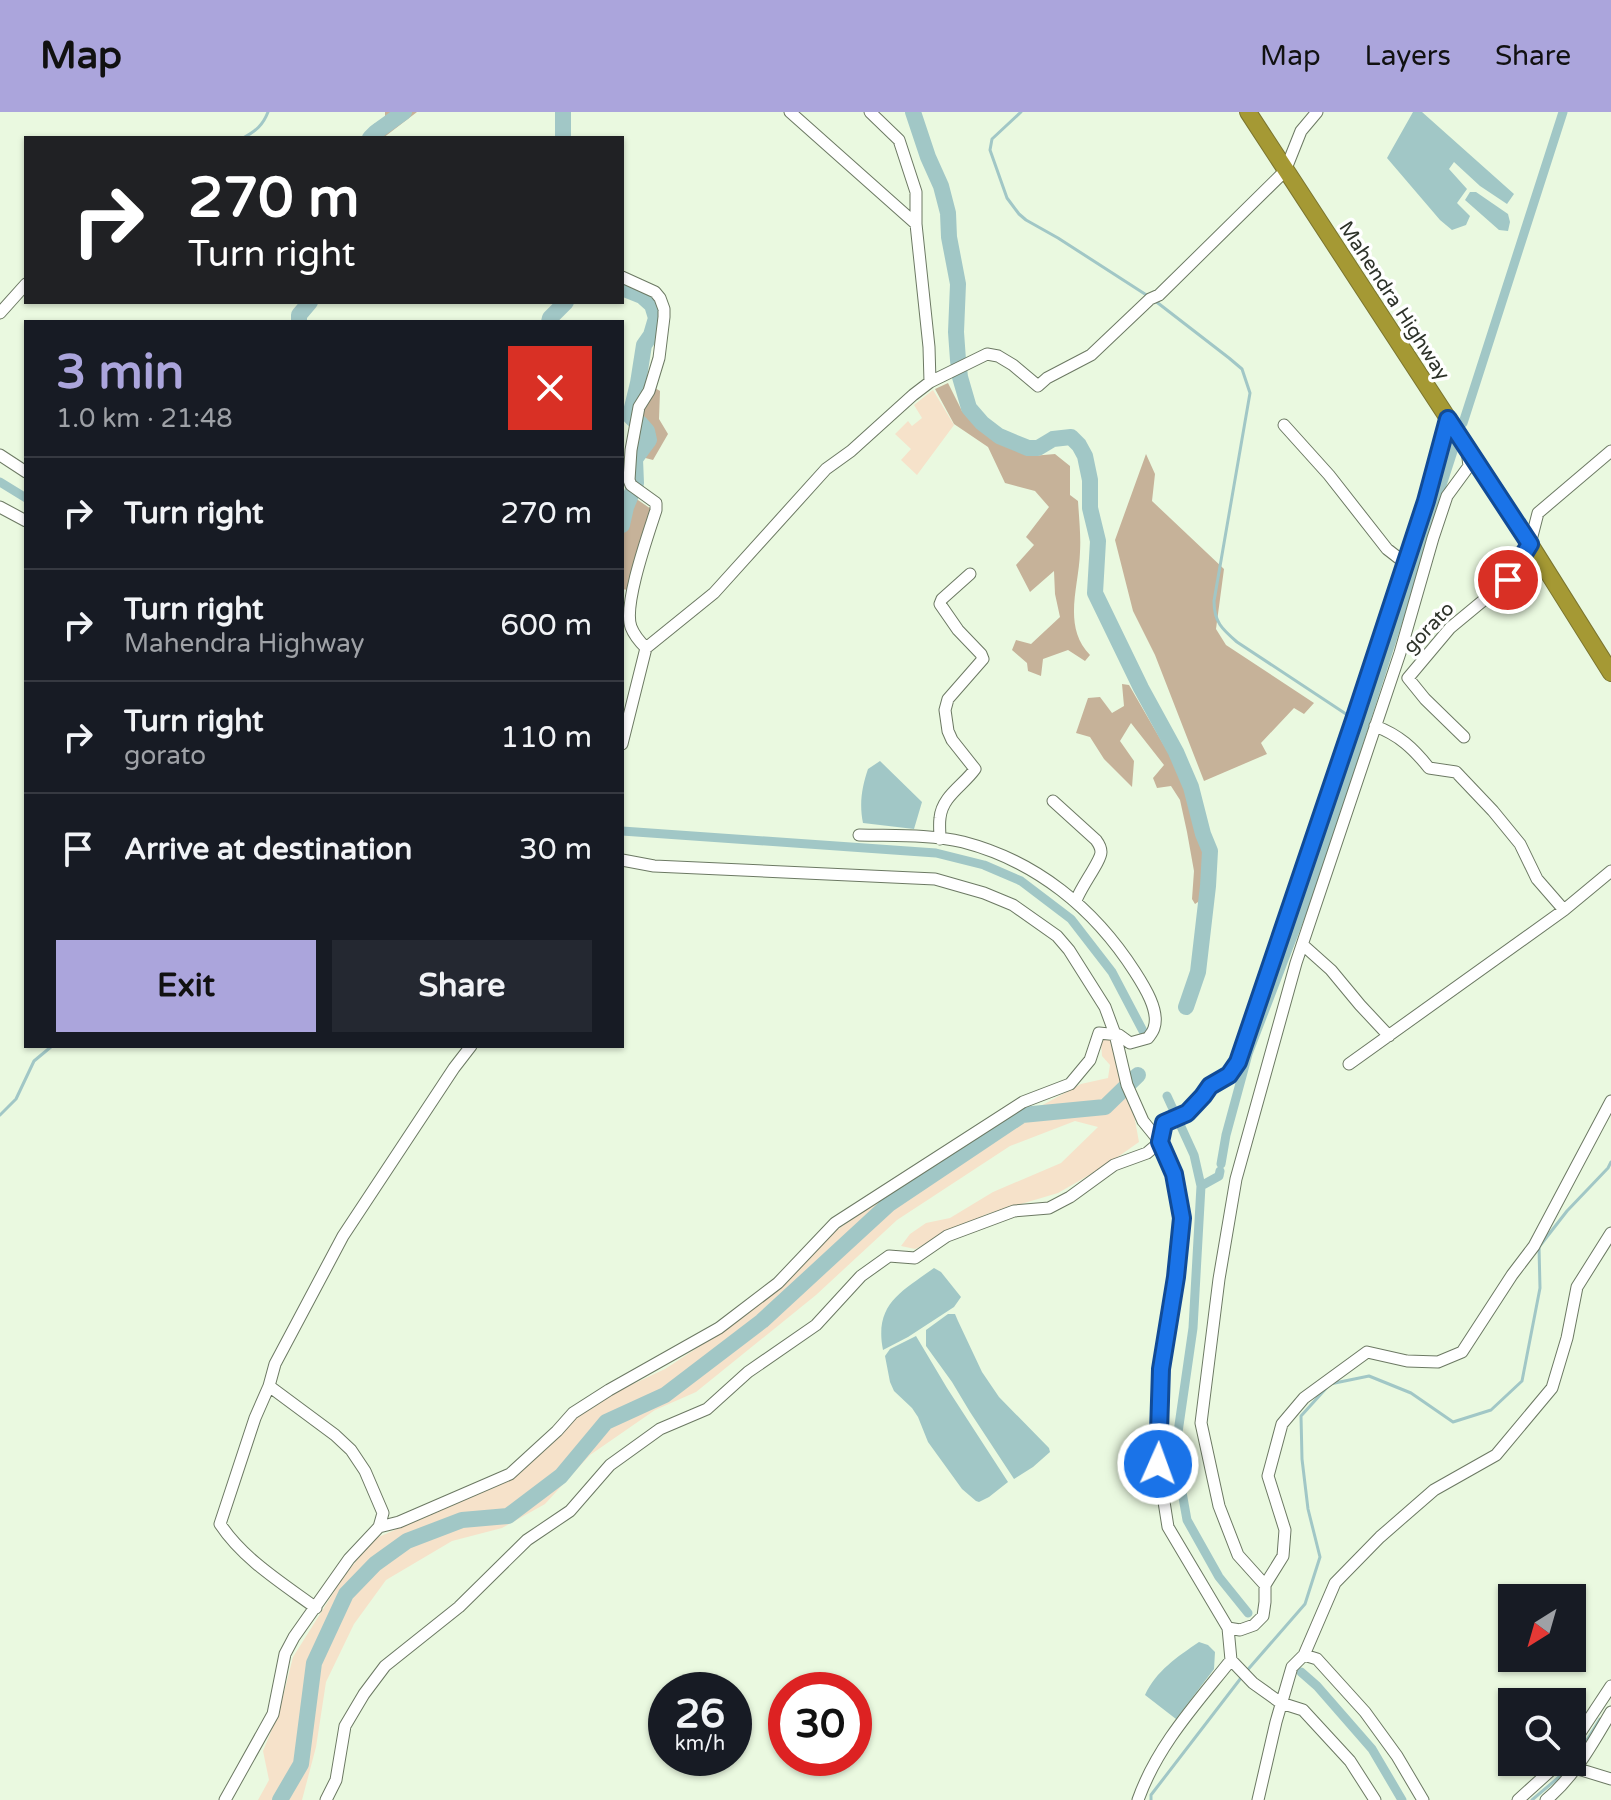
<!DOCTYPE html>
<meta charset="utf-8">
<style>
:root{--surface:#171b24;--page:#242831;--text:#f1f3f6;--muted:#9ea1a6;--line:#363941;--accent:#aba5dc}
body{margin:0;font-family:"Varela Round",sans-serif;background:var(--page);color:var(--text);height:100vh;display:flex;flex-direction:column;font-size:30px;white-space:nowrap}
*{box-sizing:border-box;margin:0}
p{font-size:26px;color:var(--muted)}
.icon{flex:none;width:44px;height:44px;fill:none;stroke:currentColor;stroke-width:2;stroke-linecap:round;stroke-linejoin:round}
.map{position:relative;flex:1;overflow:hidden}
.panel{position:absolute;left:24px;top:208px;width:600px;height:728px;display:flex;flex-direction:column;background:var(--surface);border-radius:0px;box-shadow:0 2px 6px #0004}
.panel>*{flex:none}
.banner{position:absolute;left:24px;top:24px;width:600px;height:168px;border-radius:0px;box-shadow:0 2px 6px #0004;background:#202124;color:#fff;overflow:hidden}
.needle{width:52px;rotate:217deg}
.tools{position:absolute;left:1498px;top:1472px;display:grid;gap:16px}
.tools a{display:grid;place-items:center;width:88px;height:88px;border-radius:0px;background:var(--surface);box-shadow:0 2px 6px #0004;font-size:40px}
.speed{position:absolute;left:648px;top:1560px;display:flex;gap:16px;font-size:40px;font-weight:700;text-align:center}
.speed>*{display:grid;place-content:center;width:104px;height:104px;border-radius:50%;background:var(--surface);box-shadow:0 2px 6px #0004;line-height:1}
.speed small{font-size:20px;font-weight:400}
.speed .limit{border:12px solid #d22;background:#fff;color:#111}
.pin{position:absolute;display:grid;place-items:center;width:68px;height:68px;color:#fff;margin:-34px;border:4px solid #fff;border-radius:50%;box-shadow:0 2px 8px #0007}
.me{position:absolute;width:88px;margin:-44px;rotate:2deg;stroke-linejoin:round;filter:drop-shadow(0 0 6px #0008)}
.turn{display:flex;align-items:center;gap:28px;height:168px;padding:0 32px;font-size:36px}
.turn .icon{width:104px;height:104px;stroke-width:2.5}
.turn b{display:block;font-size:56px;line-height:68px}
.round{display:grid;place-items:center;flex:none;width:84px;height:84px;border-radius:0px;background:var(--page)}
.summary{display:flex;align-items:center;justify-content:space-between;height:136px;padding:0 32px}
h1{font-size:48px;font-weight:700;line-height:60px;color:var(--accent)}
.button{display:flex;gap:16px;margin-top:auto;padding:16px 32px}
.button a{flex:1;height:92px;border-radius:0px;background:var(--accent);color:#111;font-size:32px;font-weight:700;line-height:92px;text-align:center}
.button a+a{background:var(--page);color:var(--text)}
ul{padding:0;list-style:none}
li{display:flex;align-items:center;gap:24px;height:112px;padding:0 32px;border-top:2px solid var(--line)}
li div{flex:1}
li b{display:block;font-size:30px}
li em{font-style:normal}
header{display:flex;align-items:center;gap:48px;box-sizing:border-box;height:112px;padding:0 40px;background:var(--accent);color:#111}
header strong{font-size:38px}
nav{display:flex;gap:44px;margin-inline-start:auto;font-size:28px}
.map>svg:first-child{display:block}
</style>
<header>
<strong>Map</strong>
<nav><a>Map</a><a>Layers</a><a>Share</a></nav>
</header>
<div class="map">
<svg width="1611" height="1688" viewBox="0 0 1611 1688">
<rect width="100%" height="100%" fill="#eaf9e0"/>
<path fill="#f6e2ca" d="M933,278L954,313L917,363L901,348L911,337L895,322L908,309L912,314L922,306L914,293Z
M1111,926L1134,1003L1139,1030L1105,1054L1058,1081L987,1102L915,1137L901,1134L910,1122L926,1111L950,1106L993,1080L1061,1051L1098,1015L1075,1009L1010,1034L897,1108L816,1183L696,1280L655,1298L590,1343L545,1392L502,1416L452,1429L386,1468L354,1512L326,1570L316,1635L302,1688H258L269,1668L263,1639L279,1600L293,1545L344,1464L374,1427L473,1384L525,1355L577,1304L612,1282L665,1257L729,1215L830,1123L861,1101L985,1024L1050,989L1081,972L1108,966L1110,953L1102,944L1101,929Z"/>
<path fill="#c6b299" d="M385,0H417L383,26H363L374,12L385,6Z
M948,271L962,299L993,328L1032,344L1055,342L1070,354V383L1078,389C1079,406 1081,423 1080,440C1079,475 1062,514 1090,543L1085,549L1068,538L1043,547L1041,564L1028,559L1027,551L1012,538L1016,528L1031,532L1060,505L1055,482L1054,459L1030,480L1016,453L1034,433L1026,425L1049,395L1035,379L1005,371L988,335L954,312L935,277Z
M655,276L660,279L659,307L668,322L653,348L634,343L642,296Z
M1146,342L1155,362L1152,389L1224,457L1216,517L1226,533L1314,591L1304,602L1294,596L1261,631L1267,642L1204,669L1155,543L1133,499L1115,428Z
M625,379L651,397L628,478L622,477V383Z
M1122,572L1129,573L1173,649L1195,682L1208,711V733L1204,786L1195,792L1192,787L1194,759L1187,720L1180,688L1171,674L1157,676L1153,666L1164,653L1131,611L1120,629L1134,649L1132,675L1104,647L1090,625L1076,621L1088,586L1100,585L1112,601L1124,594Z"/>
<path fill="#a1c7c6" d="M1413,0H1422L1514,82L1507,92L1480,74L1454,50L1449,57L1467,77L1457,91L1470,104L1466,113L1452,118L1440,108L1387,46Z
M1470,80H1476L1508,102L1510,110L1508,119L1499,118L1465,88Z
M880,649L922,690L914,717L863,711C859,691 862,675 868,657Z
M934,1156L941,1160L961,1185L954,1195L908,1225L883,1238C874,1192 901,1180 934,1156Z
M948,1202H955L958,1209L982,1260L999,1285L1049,1336L1050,1340L1033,1355L1014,1367L970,1300L952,1270L926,1234V1218Z
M916,1224L947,1276L1008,1370L989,1385L979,1390L976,1389L962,1377L928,1330L918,1305L912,1296L894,1279L890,1270L885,1244L890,1237Z
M1199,1530L1208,1533L1215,1540L1214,1557L1176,1607L1145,1583C1156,1559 1177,1545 1199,1530Z"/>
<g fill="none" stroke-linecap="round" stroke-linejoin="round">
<path stroke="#a1c7c6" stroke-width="3" d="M1021,0L992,27L990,38L1007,86L1019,102L1026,108L1058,126L1148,184
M243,26C256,19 263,13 268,0
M1154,188L1229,246L1242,257L1250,281L1214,489C1214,510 1222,517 1237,530L1349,604
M0,1003L16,987L34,949L52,934
M1151,1688V1683L1244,1562L1305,1492L1320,1445L1308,1397L1302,1347L1301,1304L1330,1272L1369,1264L1411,1281L1453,1310L1491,1298L1522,1269L1540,1176L1539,1135L1567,1099L1608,1056L1611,1050
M1532,1688L1559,1665L1577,1644L1600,1607"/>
<path stroke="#a1c7c6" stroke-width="9" d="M1463,311L1563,0
M0,370L26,386
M622,719L936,741L984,753L1021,769L1071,807L1112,860L1143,919
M1167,984L1194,1043L1201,1074L1193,1216L1175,1341L1187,1408L1219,1465L1248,1501
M1221,1052L1226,1023L1248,942L1314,769L1455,333
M1201,1074L1219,1064L1220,1059
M1301,1560L1317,1574L1372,1637L1402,1688"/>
<path stroke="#a1c7c6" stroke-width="16" d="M563,0V26
M913,0L928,45L941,74L948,101L949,125L958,172L956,220L958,248L960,265L969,296L982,311L999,324L1028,336H1038L1053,327L1071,325L1079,333L1085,344L1090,368V396L1098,429L1095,481L1141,576L1176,640L1191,675L1203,722L1210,739L1208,774L1198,860L1186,895
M370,26L376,20L404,0
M622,176L642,184L652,193L656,206L651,223L644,233L638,271L630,304L635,309
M299,210V203L310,190
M549,210L550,206L566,190
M622,413L626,395L636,371L635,347L649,328L647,319L640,311
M280,1688L301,1652L314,1551L346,1482L375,1452L407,1429L462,1408L508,1404L561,1364L606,1310L665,1283L762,1209L889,1092L1022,1003L1105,995L1138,963"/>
<defs>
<path id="minor" d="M790,0L916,112L929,235L930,270
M870,0L899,28L916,80V112
M622,165L655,180L660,186L664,197V205L659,246L649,279L639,295L631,338L629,368L631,373L656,391V398C648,423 623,493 631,515C634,523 640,530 646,536
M0,201L26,172
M1284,313L1329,363L1387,437L1405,451L1426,389L1448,307
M0,343L26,360
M0,395L26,409
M1375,614C1399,623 1413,636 1429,656L1456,660L1493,699L1520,732L1537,767L1564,798
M1464,625L1425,587L1408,566L1450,516L1508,468L1530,432L1538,401L1611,339
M622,632L646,536L714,481L826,357L851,339L913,283L930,270L987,242L998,244L1013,253L1038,274L1047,266L1091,243L1150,187L1159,183L1285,59L1301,19L1317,0
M1053,689L1096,728C1099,732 1101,735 1101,740C1101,749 1080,776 1076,789
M940,727C940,720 939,713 940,706C942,684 964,673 975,657L952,628L948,619L945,598L948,587L983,547L981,542L958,518L940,492L942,487L970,462
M622,748L654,754L935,767L984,781L1013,793L1057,824L1069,838L1105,895L1115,922L1127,973L1143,1009L1160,1030L1174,1062L1182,1106L1176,1165L1161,1257L1158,1352L1168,1415L1228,1516L1231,1548L1253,1571L1281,1591L1303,1598L1350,1649L1375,1688
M1303,833L1331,858L1360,893L1389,924
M1349,952L1564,798L1611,759
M269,1274L255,1306L220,1412C243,1447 282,1471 316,1496
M379,1415L399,1410L510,1362L557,1319L573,1301L609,1278L719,1216L778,1171L835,1111L1023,990L1070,972L1090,948L1099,921L1119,923L1130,931L1148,926C1150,923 1153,920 1154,916C1160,899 1144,874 1135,860C1094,796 1036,749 963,730C929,722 893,724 859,723
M1265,1473L1238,1443L1219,1394L1201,1311L1219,1167L1236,1067L1296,851L1400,541L1433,426L1447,384L1469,354L1467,338
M1228,1516L1240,1518L1254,1513L1263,1504L1265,1490V1473L1283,1444L1285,1418L1268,1364L1282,1312L1304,1286L1367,1240L1407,1249L1438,1250L1462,1240L1512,1163L1534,1134L1611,989
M1304,1543L1317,1547L1365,1600L1397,1644L1423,1688
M1572,1633L1611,1574
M1575,1656L1611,1667
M225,1688L273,1602L285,1542L294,1525L349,1447L379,1415L383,1401L365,1359L351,1338L335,1323L269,1274L275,1252L343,1124L454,956L471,934
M326,1688L336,1668L345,1614L364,1582L385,1554L459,1495L527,1428L570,1399L610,1353L660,1317L707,1297L748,1260L816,1213L861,1164L889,1144L915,1146L947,1124L1014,1099L1049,1096L1070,1085L1114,1053L1147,1041L1160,1030L1164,1011L1187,1001L1203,984L1210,974L1229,963L1238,950L1354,608L1405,451
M1138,1688C1157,1634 1196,1592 1231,1548
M1258,1688L1276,1610L1292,1555L1304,1543L1335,1471L1380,1425L1434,1378L1496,1343L1552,1276L1567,1226L1577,1175L1611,1121
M1518,1688L1560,1650
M1546,1688C1574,1665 1593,1631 1611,1600"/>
<path id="highway" d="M1248,0L1530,432L1611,561"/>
</defs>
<use href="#minor" stroke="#6c7963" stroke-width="13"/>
<use href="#highway" stroke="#7b7530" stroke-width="18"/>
<use href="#minor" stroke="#fff" stroke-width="11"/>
<use href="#highway" stroke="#a59934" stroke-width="16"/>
</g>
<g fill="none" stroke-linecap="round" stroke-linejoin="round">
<defs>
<path id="route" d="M1158,1352L1161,1257L1176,1165L1182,1106L1174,1062L1160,1030L1164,1011L1187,1001L1203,984L1210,974L1229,963L1238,950L1354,608L1426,389L1448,307L1530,432L1508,468"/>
</defs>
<use href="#route" stroke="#114b97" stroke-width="20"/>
<use href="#route" stroke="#1a73e8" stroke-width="14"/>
</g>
<g text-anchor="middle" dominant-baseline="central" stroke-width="7" stroke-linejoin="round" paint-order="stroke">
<g font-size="20" fill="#2d3229" stroke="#fff">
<text transform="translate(1394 189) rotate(57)">Mahendra Highway</text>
<text transform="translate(1429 516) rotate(-46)">gorato</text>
</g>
</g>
</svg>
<div class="tools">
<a><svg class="needle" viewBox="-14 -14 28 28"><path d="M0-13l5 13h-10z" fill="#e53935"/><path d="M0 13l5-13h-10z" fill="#9ea1a6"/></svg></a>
<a><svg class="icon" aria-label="search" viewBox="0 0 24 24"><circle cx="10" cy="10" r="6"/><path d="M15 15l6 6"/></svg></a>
</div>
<div class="speed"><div>26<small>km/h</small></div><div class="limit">30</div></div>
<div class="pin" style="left:1508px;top:468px;background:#d93025"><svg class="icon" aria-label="arrive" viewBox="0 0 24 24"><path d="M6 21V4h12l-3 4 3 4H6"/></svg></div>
<svg class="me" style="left:1158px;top:1352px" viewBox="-20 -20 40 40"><circle r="17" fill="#1a73e8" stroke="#fff" stroke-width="3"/><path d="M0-11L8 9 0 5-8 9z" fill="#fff"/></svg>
<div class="banner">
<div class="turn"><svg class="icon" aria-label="right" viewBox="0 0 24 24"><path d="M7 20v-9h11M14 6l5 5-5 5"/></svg><div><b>270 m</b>Turn right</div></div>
</div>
<section class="panel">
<div class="summary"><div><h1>3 min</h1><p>1.0 km · 21:48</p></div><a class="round" style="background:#d93025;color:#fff"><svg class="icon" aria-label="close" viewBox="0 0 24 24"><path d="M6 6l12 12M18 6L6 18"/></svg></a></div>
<ul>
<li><svg class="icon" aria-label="right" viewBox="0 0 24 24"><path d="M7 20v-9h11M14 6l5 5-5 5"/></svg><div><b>Turn right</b></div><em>270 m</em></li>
<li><svg class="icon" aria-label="right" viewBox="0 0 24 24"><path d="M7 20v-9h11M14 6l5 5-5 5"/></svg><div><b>Turn right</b><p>Mahendra Highway</p></div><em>600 m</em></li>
<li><svg class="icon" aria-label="right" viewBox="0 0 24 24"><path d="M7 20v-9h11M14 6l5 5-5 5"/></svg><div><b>Turn right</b><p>gorato</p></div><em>110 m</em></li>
<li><svg class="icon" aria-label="arrive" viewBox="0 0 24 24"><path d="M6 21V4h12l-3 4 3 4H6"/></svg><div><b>Arrive at destination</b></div><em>30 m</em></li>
</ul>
<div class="button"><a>Exit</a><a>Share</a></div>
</section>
</div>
